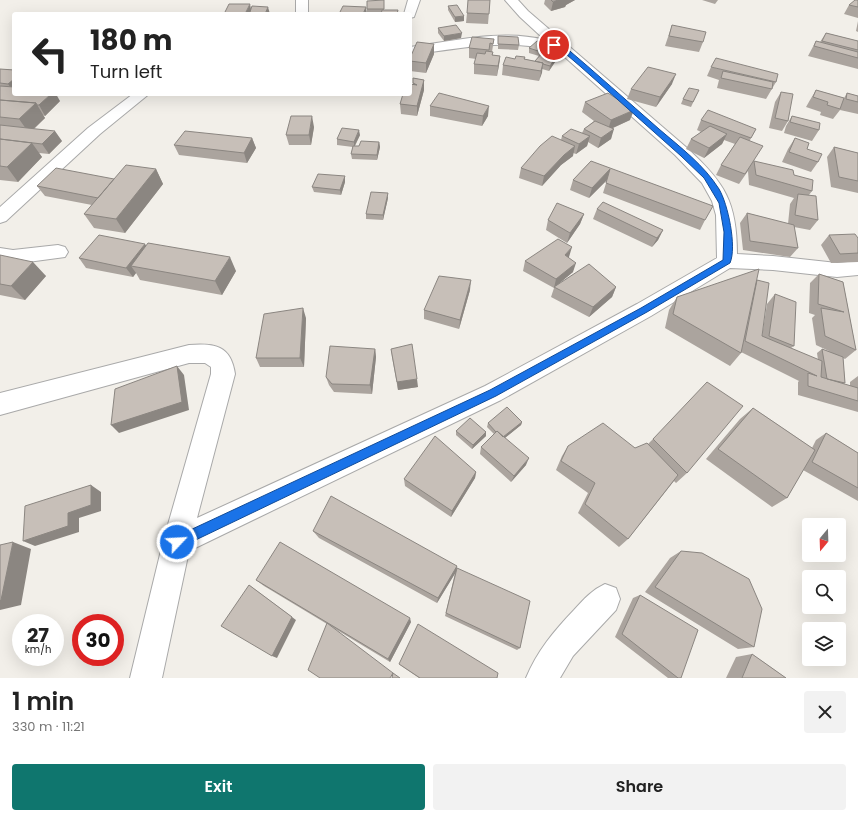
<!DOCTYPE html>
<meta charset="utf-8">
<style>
:root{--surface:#fff;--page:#f2f2f2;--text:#222;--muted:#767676;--accent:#0f766e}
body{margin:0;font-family:Poppins,sans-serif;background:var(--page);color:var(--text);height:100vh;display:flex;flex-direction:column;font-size:15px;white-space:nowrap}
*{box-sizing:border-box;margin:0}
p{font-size:13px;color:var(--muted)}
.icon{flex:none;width:22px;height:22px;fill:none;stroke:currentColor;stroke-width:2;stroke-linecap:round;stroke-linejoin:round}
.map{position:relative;height:678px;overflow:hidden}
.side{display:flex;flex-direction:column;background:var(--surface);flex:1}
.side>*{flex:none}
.hud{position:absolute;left:12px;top:12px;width:400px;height:84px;border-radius:4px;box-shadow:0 4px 16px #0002;background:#fff;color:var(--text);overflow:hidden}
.needle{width:26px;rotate:199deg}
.tools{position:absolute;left:802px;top:518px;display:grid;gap:8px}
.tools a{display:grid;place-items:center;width:44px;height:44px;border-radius:4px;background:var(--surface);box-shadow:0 4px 16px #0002;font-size:20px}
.speed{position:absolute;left:12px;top:614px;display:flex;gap:8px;font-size:20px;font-weight:700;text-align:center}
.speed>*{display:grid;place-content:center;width:52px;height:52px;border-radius:50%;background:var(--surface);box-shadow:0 4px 16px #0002;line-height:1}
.speed small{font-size:10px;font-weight:400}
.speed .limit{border:6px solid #d22;background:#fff;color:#111}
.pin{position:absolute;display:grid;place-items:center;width:34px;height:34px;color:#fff;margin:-17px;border:2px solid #fff;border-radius:50%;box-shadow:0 1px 4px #0007}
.me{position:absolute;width:44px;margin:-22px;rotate:65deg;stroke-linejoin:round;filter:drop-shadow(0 0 3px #0008)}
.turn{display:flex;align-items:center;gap:14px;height:84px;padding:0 12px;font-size:18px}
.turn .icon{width:52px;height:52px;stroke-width:2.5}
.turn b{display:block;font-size:28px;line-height:34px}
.round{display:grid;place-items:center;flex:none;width:42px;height:42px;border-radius:4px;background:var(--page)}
.headline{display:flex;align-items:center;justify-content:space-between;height:68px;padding:0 12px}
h1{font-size:24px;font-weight:600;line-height:30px}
.action{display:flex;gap:8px;margin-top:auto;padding:8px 12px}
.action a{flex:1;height:46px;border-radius:4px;background:var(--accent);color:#fff;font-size:16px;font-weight:600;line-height:46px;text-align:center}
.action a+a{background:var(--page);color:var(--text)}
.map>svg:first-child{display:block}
</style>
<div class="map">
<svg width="858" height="678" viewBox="0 0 858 678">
<rect width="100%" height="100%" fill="#f2efe9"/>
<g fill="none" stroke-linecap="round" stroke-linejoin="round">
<defs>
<path id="minor" d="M296,0H308V14H296Z
M408,0H420L414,17L410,18V14H404Z
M505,0H518L528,11L687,148C725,183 737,202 737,254L773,256L837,263L858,261V275L837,277L773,270L730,268L651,316L501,400L189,551L162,678H130L163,542L211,374V367L205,363H189L0,415V393L189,345C214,343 231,345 235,374L197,518L485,386L637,304L717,258L716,215L712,201L702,183L675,155L558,51C506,38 462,48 410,55V47C454,41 502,29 545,40L520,17Z
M133,94H149L100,134L6,221L0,223V207L88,128Z
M58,245L65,247L68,252L65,257L13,264L0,262V248L13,250Z
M605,584L616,588L620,599L616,610L573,656L560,678H526C537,651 554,631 574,610C584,599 592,590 605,584Z"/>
</defs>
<use href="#minor" stroke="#a9a9a9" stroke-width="2"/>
<use href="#minor" fill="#fff" fill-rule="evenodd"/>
</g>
<path fill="#aba49e" d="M384,0V10H398V14H367V9Z
M490,0L488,24L466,23L467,13Z
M545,0H575L566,5L565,7L551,11L544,4Z
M702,0H718L715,4Z
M858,0V18L844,14L849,5Z
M448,6L464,21L455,22L448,10Z
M858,21V32L856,31Z
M672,25L703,42L699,52L665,46Z
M438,28L461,38L444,41L438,33Z
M826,33L858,41V69L808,56L816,41L820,42Z
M498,36L519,45L518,50L498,49Z
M494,39L492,52L493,55L500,56L499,65L497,76L474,74V64L476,59L469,58V48Z
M434,44V54L426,73L410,71V61Z
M554,47L553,52L550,55L556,57L555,62L549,71L542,69L539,81L502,75L503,65L515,59L525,57V59L535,61L539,56L529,53V48Z
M711,67L776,82L766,99L717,88L719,80L707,76Z
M0,69L14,70V94L60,101L45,116L43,115L45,118L34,129L62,141L49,154L39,153L42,157L18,182L0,180Z
M413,78L424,80V90L417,116L401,114L400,104L413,84Z
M672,84L656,107L627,99L631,89Z
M699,90L691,107L681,104L683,99Z
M816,90L844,98L847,93L858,96V114L840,110L833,119L820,115L821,112L806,107L810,100Z
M781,92L788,121L782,131L769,128L775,102Z
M585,102L630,120L613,128L611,139L598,148L588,142L587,146L576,154L573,153V156L561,165L542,186L519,178L521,168L561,140L562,136L582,133L584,129L594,121L582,112Z
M430,106L488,116L482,126L430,116Z
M792,116L819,130L812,141L784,133L786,126Z
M701,120L756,129L750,140L754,161L794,175L812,191L809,195L818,220L810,230L794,227L798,248L790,257L743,250L740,223L747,213L788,224L790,204L794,198L749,185L748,171L739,184L716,175L721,165L735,144L724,140L722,144L704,158L686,149L691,139L701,132L697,130Z
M314,127L311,145H289L286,135Z
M360,135L355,146H359L379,142L380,147L377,160L352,159L351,154L353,147L337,145V139Z
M252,138L256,148L247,163L179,155L174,145Z
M795,138L807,149L818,162L811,172L782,162L788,149Z
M834,147L858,153V193L831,187L827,157Z
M591,161L705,220L700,230L603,193L607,180L589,198L570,190L573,180Z
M156,169L163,184L125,233L94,228L84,214L92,205L45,196L37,186L114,179Z
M345,176V182L341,195L314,192L312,187Z
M388,198L383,220L366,219V214Z
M597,209L663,230L658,240L652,247L593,219Z
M584,214L580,224L567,243L546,230L548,220Z
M829,235L858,253V262L831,263L821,245Z
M146,246L236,271L222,295L140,280L136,273L133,277L86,268L79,258Z
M0,255L46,276L25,300L0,295Z
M568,257L573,272L558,284L616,287L612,297L589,317L551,297L554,288L523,271L525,261Z
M819,274L843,282L856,350L845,359L843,358L845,383L843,384L850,386V382L858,376V412L798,395V382L799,381L741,352V353L730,366L665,328L669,310L677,297L757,280L762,336L767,304L775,294L794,346L791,348L818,360L817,353L822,349L831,352L816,345L812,318L815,315L809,313L810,283Z
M470,290L459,329L424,319V310Z
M306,318L304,367H260L256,358Z
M375,349L376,357L372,394L334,392L329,385L326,377Z
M391,349L418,387L398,390L392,357Z
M753,408L812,448L816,440L826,433L858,453V501L803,470L787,498L772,507L706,459L740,419Z
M522,422L521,425L505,438L526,465L511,482L480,454L481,447L494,434L487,427L488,423Z
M456,431L486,432V436L472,449L456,435Z
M653,439L687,473L676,483L674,481L628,539L619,547L578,513L588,493L556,470L562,456L568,446L635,448L648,444Z
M476,472L475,478L451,517L405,486L404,479Z
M313,531L457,566V568L520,648L517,650L445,616L455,573L437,603L319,538Z
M681,551L754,647L738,649L645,592L670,558Z
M256,580L411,622L390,662L264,586Z
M640,595L681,678H668L615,637L633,598Z
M752,654L786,678H726L736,657Z
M399,664L497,678H419L400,665Z"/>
<path fill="#8b8681" d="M558,0H575L566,5L565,7L551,11L553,2Z
M250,4L252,14L246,12Z
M268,7L270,14H265Z
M366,7L367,14H363Z
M464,16V21L455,22V17Z
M462,33L461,38L444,41V36Z
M434,44V54L426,73V63Z
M554,47L553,52L546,59L547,54Z
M500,56L499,65L497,76L498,66Z
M556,57L555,62L549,71L550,66Z
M543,63L542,73L539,81L541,71Z
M676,74L672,84L656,107L660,97Z
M14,79V92L8,84Z
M424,80V90L417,116V106Z
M51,94H56L60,101L45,116L39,105Z
M36,103L45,118L29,133L19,119Z
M489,106L488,116L482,126L483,116Z
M634,110L630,120L608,130L611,120Z
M312,116L314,127L311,145L309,135Z
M614,129L611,139L598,148L601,138Z
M359,130L360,135L354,147V142Z
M55,131L62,141L49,154L42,144Z
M727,134L722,144L704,158L709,148Z
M590,136L587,146L576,154L579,144Z
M252,138L256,148L247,163L244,153Z
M379,142L380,147L377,160V155Z
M32,143L42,157L18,182L7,167Z
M575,146L573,156L561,165L542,186L544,176L564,155Z
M156,169L163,184L125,233L116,219Z
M610,169L607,180L589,198L592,188Z
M345,176V182L341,195L340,190Z
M388,193V198L383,220V215Z
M584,214L580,224L567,243L570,233Z
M663,230L658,240L652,247L657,238Z
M145,244L151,253L131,266L136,273L133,277L126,268Z
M572,247L569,257L562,265L565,255Z
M230,257L236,271L222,295L215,281Z
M33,262L46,276L25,300L11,286Z
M576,263L573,272L555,287H554V288L556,279Z
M471,280L470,290L459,329L460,320Z
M616,287L612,297L589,317L593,307Z
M303,308L306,318L304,367L300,358Z
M375,349L376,357L372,394L370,385Z
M177,366L184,375L189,410L119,433L111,425Z
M417,379L418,387L398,390L397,382Z
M522,422L521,425L501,441L502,438Z
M486,432V436L472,449L473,445Z
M529,458L526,465L511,482L514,476Z
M476,472L475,478L451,517L452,511Z
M91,485L101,492V511L79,518V532L35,546L23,541Z
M13,542L31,549L21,605L0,610V601Z
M457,566L456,572L437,603L438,598Z
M249,585L296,620L277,658L272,656Z
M410,618L411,622L390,662L388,659Z"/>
<path fill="#c7bfb8" stroke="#8b8681" d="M384,0V9H367V1Z
M468,0H490L489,14L467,13Z
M551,0H558L553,2Z
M855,0H858V7L849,5Z
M229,4H250L246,12H250L252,6L268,7L265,14H224Z
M457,5L464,16L455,17L448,6Z
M343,6L366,7L363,14H339Z
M382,10H398L397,14H381Z
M456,25L462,33L444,36L438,28Z
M672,25L706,32L703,42L669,36Z
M826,33L858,41V50L822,41Z
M498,36L518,37L519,45L498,44Z
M472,37L494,39L493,44L490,43L489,50L469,48Z
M537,41L554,47L547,54L529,48Z
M816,41L858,52V58L814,46Z
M417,42L434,44L426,63L410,61V58Z
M486,51L493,52L492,55L500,56L498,66L474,64L477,53L485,54Z
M542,53L556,57L550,66L543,64V63L535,61Z
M516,56L525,57L524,59L543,63L541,71L503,65L506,57L515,59Z
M716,58L778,74L776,82L711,67Z
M648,67L676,74L660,97L631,89Z
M0,69L14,70V79L8,84L0,83Z
M723,71L773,82L772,89L721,78Z
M413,78L424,80L417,106L400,104L403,94H410V84L417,85L413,83Z
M0,86L14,87V94H51L39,105H37L36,103L0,100Z
M689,88L699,90L693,102L683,99Z
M816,90L844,98L840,109L827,105L828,102L813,97Z
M781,92L793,94L788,121L775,118Z
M439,93L489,106L483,116L430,106Z
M608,93L634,110L611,120L585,102Z
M847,93L858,96V102L846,99Z
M0,100L36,103L19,119L0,117Z
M708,110L756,129L751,138L701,120Z
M291,116H312L309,135H286Z
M792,116L820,123L819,130L790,122Z
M595,121L614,129L601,138L584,129Z
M0,125L55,131L42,144L0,139Z
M710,126L727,134L709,148L691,139Z
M342,128L359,130L354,142L337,139Z
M571,129L590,136L579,144L562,136Z
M185,131L252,138L244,153L174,145Z
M552,136L575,146L564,155L544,176L521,168L540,146Z
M740,137L763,146L745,174L721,165Z
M795,138L809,143L807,149L822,154L818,162L789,152Z
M0,139L32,143L7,167L0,166Z
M361,141L379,142L377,155L351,154L353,146H359Z
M834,147L858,153V181L839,177Z
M591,161L713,206L705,220L606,183L610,169L592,188L573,180Z
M754,161L793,170L794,175L813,180L812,191L756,175Z
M126,165L156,169L116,219L84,214Z
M56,168L114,179L98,198L37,186Z
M318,174L345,176L340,190L312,187Z
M371,192L388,193L383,215L366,214Z
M798,194L816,196L818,220L795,215Z
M603,202L663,230L657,238L597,209Z
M557,203L584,214L570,233L548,220Z
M747,213L794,225L798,248L750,241Z
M855,234L858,238V253L840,254L829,235Z
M99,235L145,244L126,268L79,258Z
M558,239L572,247L565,255L576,263L556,279L525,261Z
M148,243L230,257L215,281L131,266Z
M0,255L33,262L11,286L0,284Z
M589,264L616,287L593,307L554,287Z
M759,269L741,353L673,314L677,297Z
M819,274L843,282L856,350L825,336L821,308L844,312L818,304Z
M439,276L471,280L460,320L424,310Z
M757,280L769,283L762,336L822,361L821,377L858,388V401L808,386V373L817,376L745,341Z
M775,294L796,302L794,346L769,336Z
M303,308L300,358H256L264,314Z
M412,344L417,379L397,382L391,349Z
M330,346L375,349L370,385L332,384L326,377Z
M822,349L843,357L845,383L827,379Z
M177,366L182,402L111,425L115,389Z
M707,382L743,406L687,473L653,439Z
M507,407L522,422L503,437L497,431L496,432L488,423Z
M753,408L815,450L787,498L718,449Z
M470,418L486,432L473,445L456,431Z
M603,423L635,448L647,443L678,475L628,539L585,504L595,483L561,461L568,446Z
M497,431L529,458L514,476L481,447Z
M826,433L858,453V488L812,462Z
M435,436L476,472L452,511L404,479Z
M91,485V505L68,513V526L23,541L25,506Z
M331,496L457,566L438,598L313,531Z
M13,542L1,600L0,601V545Z
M280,542L410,618L388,659L256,580Z
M681,551L702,553L749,579L762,609L754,647L655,587Z
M457,568L530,601L520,648L446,613Z
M249,585L292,617L272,656L221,626Z
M640,595L698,630L681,678H678L622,634Z
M327,623L393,673L400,678H392L393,673L390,678H320L308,670Z
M418,624L498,673L497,678H420L399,664Z
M752,654L786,678H742Z"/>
<path fill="#1a73e8" stroke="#114b97" d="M554,43L564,46C596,73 627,101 659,129C680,147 704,165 719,189C728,204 737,247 730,263L647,312L496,396L181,547L177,548L173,547L172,542L173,538L490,390L641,308L723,260L724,232L719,203L704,178L681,156L581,67L560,49L552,46L551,45Z"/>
</svg>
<div class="tools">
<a><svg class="needle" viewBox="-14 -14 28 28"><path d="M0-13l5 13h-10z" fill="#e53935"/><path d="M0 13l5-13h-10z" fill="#767676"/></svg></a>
<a><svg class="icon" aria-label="search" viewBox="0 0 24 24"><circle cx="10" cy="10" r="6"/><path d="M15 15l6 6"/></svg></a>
<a><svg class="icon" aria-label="layers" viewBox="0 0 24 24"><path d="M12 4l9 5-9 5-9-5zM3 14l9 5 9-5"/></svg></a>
</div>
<div class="speed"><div>27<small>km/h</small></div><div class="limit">30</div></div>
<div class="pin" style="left:554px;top:45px;background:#d93025"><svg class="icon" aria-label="arrive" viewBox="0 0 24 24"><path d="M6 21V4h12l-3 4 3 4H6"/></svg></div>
<svg class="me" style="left:177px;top:542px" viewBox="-20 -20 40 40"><circle r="17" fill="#1a73e8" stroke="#fff" stroke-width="3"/><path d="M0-11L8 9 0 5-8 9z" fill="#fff"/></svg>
<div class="hud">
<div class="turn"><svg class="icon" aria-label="left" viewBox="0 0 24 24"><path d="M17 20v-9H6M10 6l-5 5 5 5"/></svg><div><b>180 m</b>Turn left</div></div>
</div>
</div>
<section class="side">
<div class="headline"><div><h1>1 min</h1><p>330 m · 11:21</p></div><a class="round"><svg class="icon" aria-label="close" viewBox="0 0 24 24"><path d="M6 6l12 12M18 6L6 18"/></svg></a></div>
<div class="action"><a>Exit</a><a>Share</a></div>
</section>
